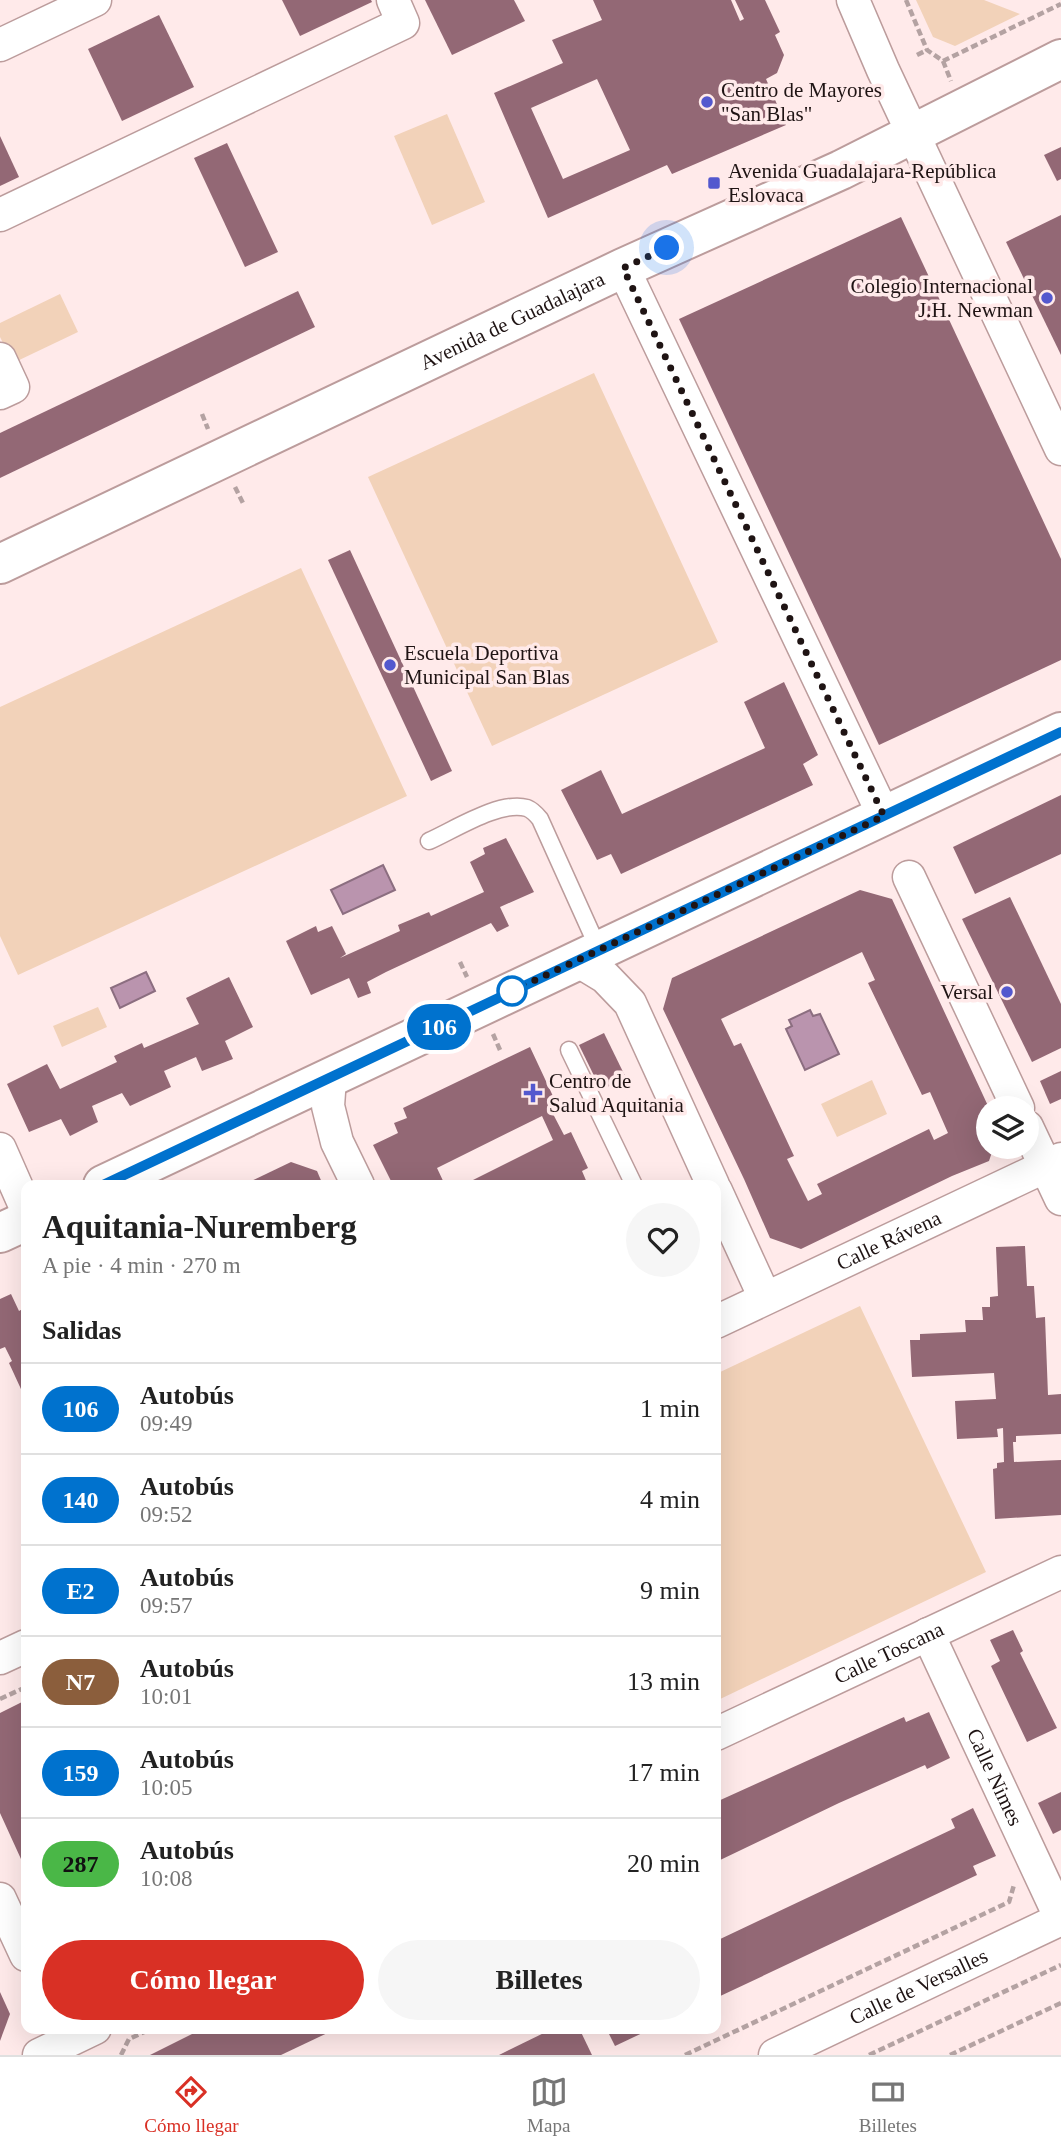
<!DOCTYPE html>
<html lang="es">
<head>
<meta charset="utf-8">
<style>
	body { margin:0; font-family:"Times New Roman",serif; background:#f6f6f6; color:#222; height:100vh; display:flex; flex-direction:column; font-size:26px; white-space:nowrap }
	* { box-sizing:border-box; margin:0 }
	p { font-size:23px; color:#767676 }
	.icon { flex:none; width:38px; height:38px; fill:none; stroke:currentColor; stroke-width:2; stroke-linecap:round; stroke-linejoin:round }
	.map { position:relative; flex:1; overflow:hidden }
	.drawer { position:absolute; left:21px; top:1180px; width:700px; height:854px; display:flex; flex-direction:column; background:#fff; border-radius:14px; box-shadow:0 7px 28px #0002 }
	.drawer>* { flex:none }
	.badge { padding:0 14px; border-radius:23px; font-size:24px; line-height:46px }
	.controls { position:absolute; left:976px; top:1096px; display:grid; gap:14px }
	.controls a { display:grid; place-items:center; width:63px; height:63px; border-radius:50%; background:#fff; box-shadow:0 7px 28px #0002; font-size:35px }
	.you { position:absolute; width:35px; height:35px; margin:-18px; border:5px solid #fff; border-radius:50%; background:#1a73e8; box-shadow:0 0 0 10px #1a73e833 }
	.map>.badge { position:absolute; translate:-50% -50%; box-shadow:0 0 0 4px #fff }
	h2 { padding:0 21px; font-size:26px; line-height:63px }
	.round { display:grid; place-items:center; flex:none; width:74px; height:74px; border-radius:37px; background:#f6f6f6 }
	.headline { display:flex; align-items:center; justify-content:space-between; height:119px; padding:0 21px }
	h1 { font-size:33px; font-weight:800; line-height:52px }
	.button { display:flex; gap:14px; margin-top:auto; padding:14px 21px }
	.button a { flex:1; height:80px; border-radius:42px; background:#d93025; color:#fff; font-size:28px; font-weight:800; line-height:80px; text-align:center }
	.button a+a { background:#f6f6f6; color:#222 }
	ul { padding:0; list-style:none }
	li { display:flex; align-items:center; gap:21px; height:91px; padding:0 21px; border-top:2px solid #e0e0e0 }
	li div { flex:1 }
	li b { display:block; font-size:26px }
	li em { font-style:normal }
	li .badge { min-width:77px; font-weight:700; text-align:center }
	.tab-bar { display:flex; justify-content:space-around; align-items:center; height:98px; border-top:2px solid #e0e0e0; background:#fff; font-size:19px; color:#767676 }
	.tab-bar a { display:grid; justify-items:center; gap:4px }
	.tab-bar .current { color:#d93025 }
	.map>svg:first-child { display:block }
	.green { fill:#f2d2b9 }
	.water { fill:#ba94ae; stroke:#8c6e80; stroke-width:2 }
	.building { fill:#936875; fill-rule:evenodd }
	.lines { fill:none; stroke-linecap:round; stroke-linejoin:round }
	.lane-casing { stroke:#bc9c9c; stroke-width:19 }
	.street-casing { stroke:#bc9c9c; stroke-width:35 }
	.secondary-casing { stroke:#bc9c9c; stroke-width:42 }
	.path { stroke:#b4a2a2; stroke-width:4.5; stroke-dasharray:7 3.5; stroke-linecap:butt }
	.lane { stroke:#fff; stroke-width:16 }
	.street { stroke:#fff; stroke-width:32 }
	.secondary { stroke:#fff; stroke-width:38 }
	.line-casing { stroke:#fff; stroke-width:16 }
	.line { stroke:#0072ce; stroke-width:10 }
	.walk { stroke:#1f1414; stroke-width:7; stroke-dasharray:0 12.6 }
	.poi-dot { fill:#5358ce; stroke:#ffeaea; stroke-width:2.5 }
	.stop-dot { fill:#fff; stroke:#0072ce; stroke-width:3.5 }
	.labels { text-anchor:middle; stroke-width:7; stroke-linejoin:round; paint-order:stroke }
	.poi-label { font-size:21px; fill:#1f1414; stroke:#ffeaea; text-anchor:start }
	.street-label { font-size:21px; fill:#1f1414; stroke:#ffeaea }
</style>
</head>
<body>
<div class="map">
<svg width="1061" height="2055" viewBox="0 0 1061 2055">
	<rect width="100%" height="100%" fill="#ffeaea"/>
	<!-- green -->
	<g class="green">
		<path d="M916,0H984L1020,14L955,46L933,37Z"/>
		<path d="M447,114L485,202L432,225L394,136Z"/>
		<path d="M60,294L78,332L13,363L0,337V323Z"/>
		<path d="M594,373L718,642L492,746L368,477Z"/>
		<path d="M301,568L407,796L18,975L0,936V707Z"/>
		<path d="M98,1007L107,1027L62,1047L53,1026Z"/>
		<path d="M872,1080L887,1114L837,1137L821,1104Z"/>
		<path d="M860,1306L986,1572L716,1701V1374Z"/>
	</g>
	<!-- water -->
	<g class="water">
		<path d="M383,865L395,890L343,914L331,890Z"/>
		<path d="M146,972L155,991L120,1008L111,988Z"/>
		<path d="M810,1010L813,1016L820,1014L839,1054L805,1070L786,1029L792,1026L789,1020Z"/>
	</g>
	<!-- building -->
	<g class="building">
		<path d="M282,0H371L372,2L300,36Z"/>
		<path d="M425,0H514L525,21L452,55Z"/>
		<path d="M593,0H731L740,21L744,19L735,0H765L780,32L775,35L784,55L777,73L766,79L786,125L672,174L667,165L548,218L494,93L563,63L552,40L602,20ZM597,79L630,150L563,179L531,108Z"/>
		<path d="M159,15L194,87L122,121L88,49Z"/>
		<path d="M0,136L19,177L0,186Z"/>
		<path d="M227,143L278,252L245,267L194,158Z"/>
		<path d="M1061,147V179L1057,181L1044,155Z"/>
		<path d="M1061,215V355L1006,242Z"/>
		<path d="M901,217L1061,559V660L879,745L679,319Z"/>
		<path d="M298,291L315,327L0,478V433Z"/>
		<path d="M350,550L452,771L431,781L328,560Z"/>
		<path d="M784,682L818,755L803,764L813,785L621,874L611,854L597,860L561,790L601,770L622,814L765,748L744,702Z"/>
		<path d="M1061,795V854L975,894L953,847Z"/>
		<path d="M506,838L534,892L500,907L509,926L497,932L491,923L386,972L367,982L371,993L358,998L349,978L311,995L286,941L316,926L318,932L332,926L346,954L340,958L400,931L398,925L429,912L431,916L484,892L470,862L485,854L483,848Z"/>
		<path d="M860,890L892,899L989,1108V1146H994L989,1161L952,1176L801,1249L770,1238L744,1179L663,1009L672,978ZM862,952L875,980L868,983L922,1095L930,1092L948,1133L934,1140L929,1129L817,1184L822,1194L808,1201L787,1159L794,1156L741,1043L734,1046L721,1019Z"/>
		<path d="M1010,897L1061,1004V1048L1032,1062L962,919Z"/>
		<path d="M229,977L253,1027L225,1041L233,1059L202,1071L196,1057L164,1071L171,1087L130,1106L122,1093L92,1106L98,1122L70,1136L61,1119L29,1132L7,1084L47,1064L60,1089L117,1062L114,1056L127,1050L142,1043L144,1048L199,1024L186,998Z"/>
		<path d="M604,1033L626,1078L601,1090L579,1045Z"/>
		<path d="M530,1047L559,1109L552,1112L564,1135L571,1132L588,1168L582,1171L588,1185H463L553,1140L542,1116L437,1168L445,1185H393L373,1145L398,1133L394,1123L407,1118L403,1108Z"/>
		<path d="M1061,1071V1099L1050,1104L1040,1081Z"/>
		<path d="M291,1162L317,1171L323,1185H243Z"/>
		<path d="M1025,1246L1027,1286H1034L1036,1318L1045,1317L1048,1395L1061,1394V1434L1016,1436V1442H1013L1014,1462L1061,1460V1515L995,1519L993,1469L997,1468V1463L1004,1462L1003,1428L997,1429L998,1437L957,1439L955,1401L996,1399L994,1373L912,1377L910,1340H920V1334L966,1332L965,1320H983L982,1307H990V1297L998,1296L996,1247Z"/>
		<path d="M11,1294L19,1311L26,1307V1400L9,1363L12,1361L5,1347L0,1349V1299Z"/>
		<path d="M1013,1630L1023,1651L1020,1653L1057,1728L1027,1742L991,1666L1000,1661L990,1640Z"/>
		<path d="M26,1700V1753L24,1754L26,1870L0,1813V1713Z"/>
		<path d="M929,1712L950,1758L927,1769L925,1765L839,1803L716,1862V1802L904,1717L906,1722Z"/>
		<path d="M1061,1792V1830L1053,1834L1038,1803Z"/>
		<path d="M973,1808L996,1856L973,1866L977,1875L716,1998V1941L955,1828L951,1819Z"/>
		<path d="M0,1992L10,2014L0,2041Z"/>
		<path d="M204,2028H338L281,2055H150Z"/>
		<path d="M554,2028H579L592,2055H499Z"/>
		<path d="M606,2028H653L615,2046Z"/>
	</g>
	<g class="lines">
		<defs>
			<g id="lane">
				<path d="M429,841C454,830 500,800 527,808C532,810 536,814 540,819L599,950"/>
				<path d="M569,1050L634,1185"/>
			</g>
			<g id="street">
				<path d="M853,0L883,70L1061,449"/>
				<path d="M0,45L95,0"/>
				<path d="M0,215L403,23L393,0"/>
				<path d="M623,268L884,816"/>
				<path d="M0,359L13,387L0,393"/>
				<path d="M909,877L1018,1108"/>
				<path d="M577,960L605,977L630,1003L713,1185"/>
				<path d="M330,1078L328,1106L337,1142L358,1185"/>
				<path d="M1027,1127L1061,1199"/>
				<path d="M0,1149L26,1208"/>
				<path d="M716,1191L765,1298"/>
				<path id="s1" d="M716,1322L1061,1159"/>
				<path id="s2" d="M928,1634L1061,1919"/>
				<path d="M0,1658L26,1646"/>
				<path id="s3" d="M716,1734L1061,1572"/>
				<path d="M0,1899L26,1955"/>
				<path d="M39,2055L95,2028"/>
				<path id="s4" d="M775,2055L1061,1919"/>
			</g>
			<g id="secondary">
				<path id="s5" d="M0,564L623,268L841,170L1061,59"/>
				<path d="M103,1185L1061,732"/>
				<path d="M0,1233L26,1221"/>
			</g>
		</defs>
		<!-- lane casing -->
		<use href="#lane" class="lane-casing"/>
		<!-- street casing -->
		<use href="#street" class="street-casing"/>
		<!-- secondary casing -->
		<use href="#secondary" class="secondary-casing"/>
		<!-- path -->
		<g class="path">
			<path d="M906,0L927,50L943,61L1061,4"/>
			<path d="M917,55L927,50"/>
			<path d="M943,61L951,81"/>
			<path d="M202,414L208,429"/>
			<path d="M235,487L244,505"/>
			<path d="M460,962L467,977"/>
			<path d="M493,1034L500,1050"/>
			<path d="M0,1699L26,1687"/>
			<path d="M121,2055L129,2039L153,2028"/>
			<path d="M685,2055L1009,1902L1014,1885"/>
			<path d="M869,2055L1061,1965"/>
			<path d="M950,2055L1061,2003"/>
		</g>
		<!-- lane -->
		<use href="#lane" class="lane"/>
		<!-- street -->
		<use href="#street" class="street"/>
		<!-- secondary -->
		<use href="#secondary" class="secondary"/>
	</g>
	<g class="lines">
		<defs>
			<path id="line" d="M103,1185L1061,732"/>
		</defs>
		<!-- line casing -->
		<use href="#line" class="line-casing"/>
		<!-- line -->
		<use href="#line" class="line"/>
		<!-- walk -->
		<path class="walk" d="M512,991L884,816L623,268L667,248"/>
	</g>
	<!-- markers -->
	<g class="poi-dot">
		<circle cx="707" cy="102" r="7"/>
		<rect x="707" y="176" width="14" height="14" rx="3.5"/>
		<circle cx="1047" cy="298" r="7"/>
		<circle cx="390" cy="665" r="7"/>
		<circle cx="1007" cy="992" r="7"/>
		<path d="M529.5 1082.5h7v7h7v7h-7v7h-7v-7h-7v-7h7z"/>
	</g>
	<circle class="stop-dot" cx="512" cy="991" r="14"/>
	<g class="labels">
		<!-- poi labels -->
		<g class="poi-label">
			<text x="721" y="97">Centro de Mayores<tspan x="721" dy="24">"San Blas"</tspan></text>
			<text x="728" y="178">Avenida Guadalajara-República<tspan x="728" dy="24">Eslovaca</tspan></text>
			<text x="1033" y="293" text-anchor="end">Colegio Internacional<tspan x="1033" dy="24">J.H. Newman</tspan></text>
			<text x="404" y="660">Escuela Deportiva<tspan x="404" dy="24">Municipal San Blas</tspan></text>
			<text x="993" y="999" text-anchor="end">Versal</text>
			<text x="549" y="1088">Centro de<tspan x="549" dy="24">Salud Aquitania</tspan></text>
		</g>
		<!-- street labels -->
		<g class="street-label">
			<text dy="7" stroke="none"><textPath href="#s5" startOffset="567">Avenida de Guadalajara</textPath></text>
			<text dy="7" stroke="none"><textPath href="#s1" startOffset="191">Calle Rávena</textPath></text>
			<text dy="7" stroke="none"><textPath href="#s3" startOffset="191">Calle Toscana</textPath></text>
			<text dy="7" stroke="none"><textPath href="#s2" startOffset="158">Calle Nimes</textPath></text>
			<text dy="7" stroke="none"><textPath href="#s4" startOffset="159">Calle de Versalles</textPath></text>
		</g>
	</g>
</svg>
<div class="controls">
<a><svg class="icon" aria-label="layers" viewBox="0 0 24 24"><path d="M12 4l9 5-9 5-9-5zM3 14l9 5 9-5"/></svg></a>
</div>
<div class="you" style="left:667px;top:248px"></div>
<b class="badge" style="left:439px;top:1027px;background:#0072ce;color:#fff">106</b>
<section class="drawer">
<div class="headline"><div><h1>Aquitania-Nuremberg</h1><p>A pie · 4 min · 270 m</p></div><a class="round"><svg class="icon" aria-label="heart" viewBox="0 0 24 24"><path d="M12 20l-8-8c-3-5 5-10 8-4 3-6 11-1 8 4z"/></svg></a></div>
<h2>Salidas</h2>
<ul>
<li><span class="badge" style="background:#0072ce;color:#fff">106</span><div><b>Autobús</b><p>09:49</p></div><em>1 min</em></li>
<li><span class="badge" style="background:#0072ce;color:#fff">140</span><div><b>Autobús</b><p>09:52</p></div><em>4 min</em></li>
<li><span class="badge" style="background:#0072ce;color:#fff">E2</span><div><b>Autobús</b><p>09:57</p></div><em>9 min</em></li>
<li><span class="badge" style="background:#8b5e3c;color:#fff">N7</span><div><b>Autobús</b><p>10:01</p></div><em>13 min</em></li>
<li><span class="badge" style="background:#0072ce;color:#fff">159</span><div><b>Autobús</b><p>10:05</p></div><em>17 min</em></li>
<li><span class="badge" style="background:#4ab747;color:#111">287</span><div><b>Autobús</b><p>10:08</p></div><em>20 min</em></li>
</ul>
<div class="button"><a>Cómo llegar</a><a>Billetes</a></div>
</section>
</div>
<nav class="tab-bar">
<a class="current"><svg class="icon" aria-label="directions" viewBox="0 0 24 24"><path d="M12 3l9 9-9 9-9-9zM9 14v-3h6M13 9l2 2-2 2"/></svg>Cómo llegar</a>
<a><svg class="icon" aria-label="map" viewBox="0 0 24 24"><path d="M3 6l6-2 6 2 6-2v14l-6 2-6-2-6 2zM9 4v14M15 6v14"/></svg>Mapa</a>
<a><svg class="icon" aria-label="tickets" viewBox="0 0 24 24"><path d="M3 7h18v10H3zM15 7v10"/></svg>Billetes</a>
</nav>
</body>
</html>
